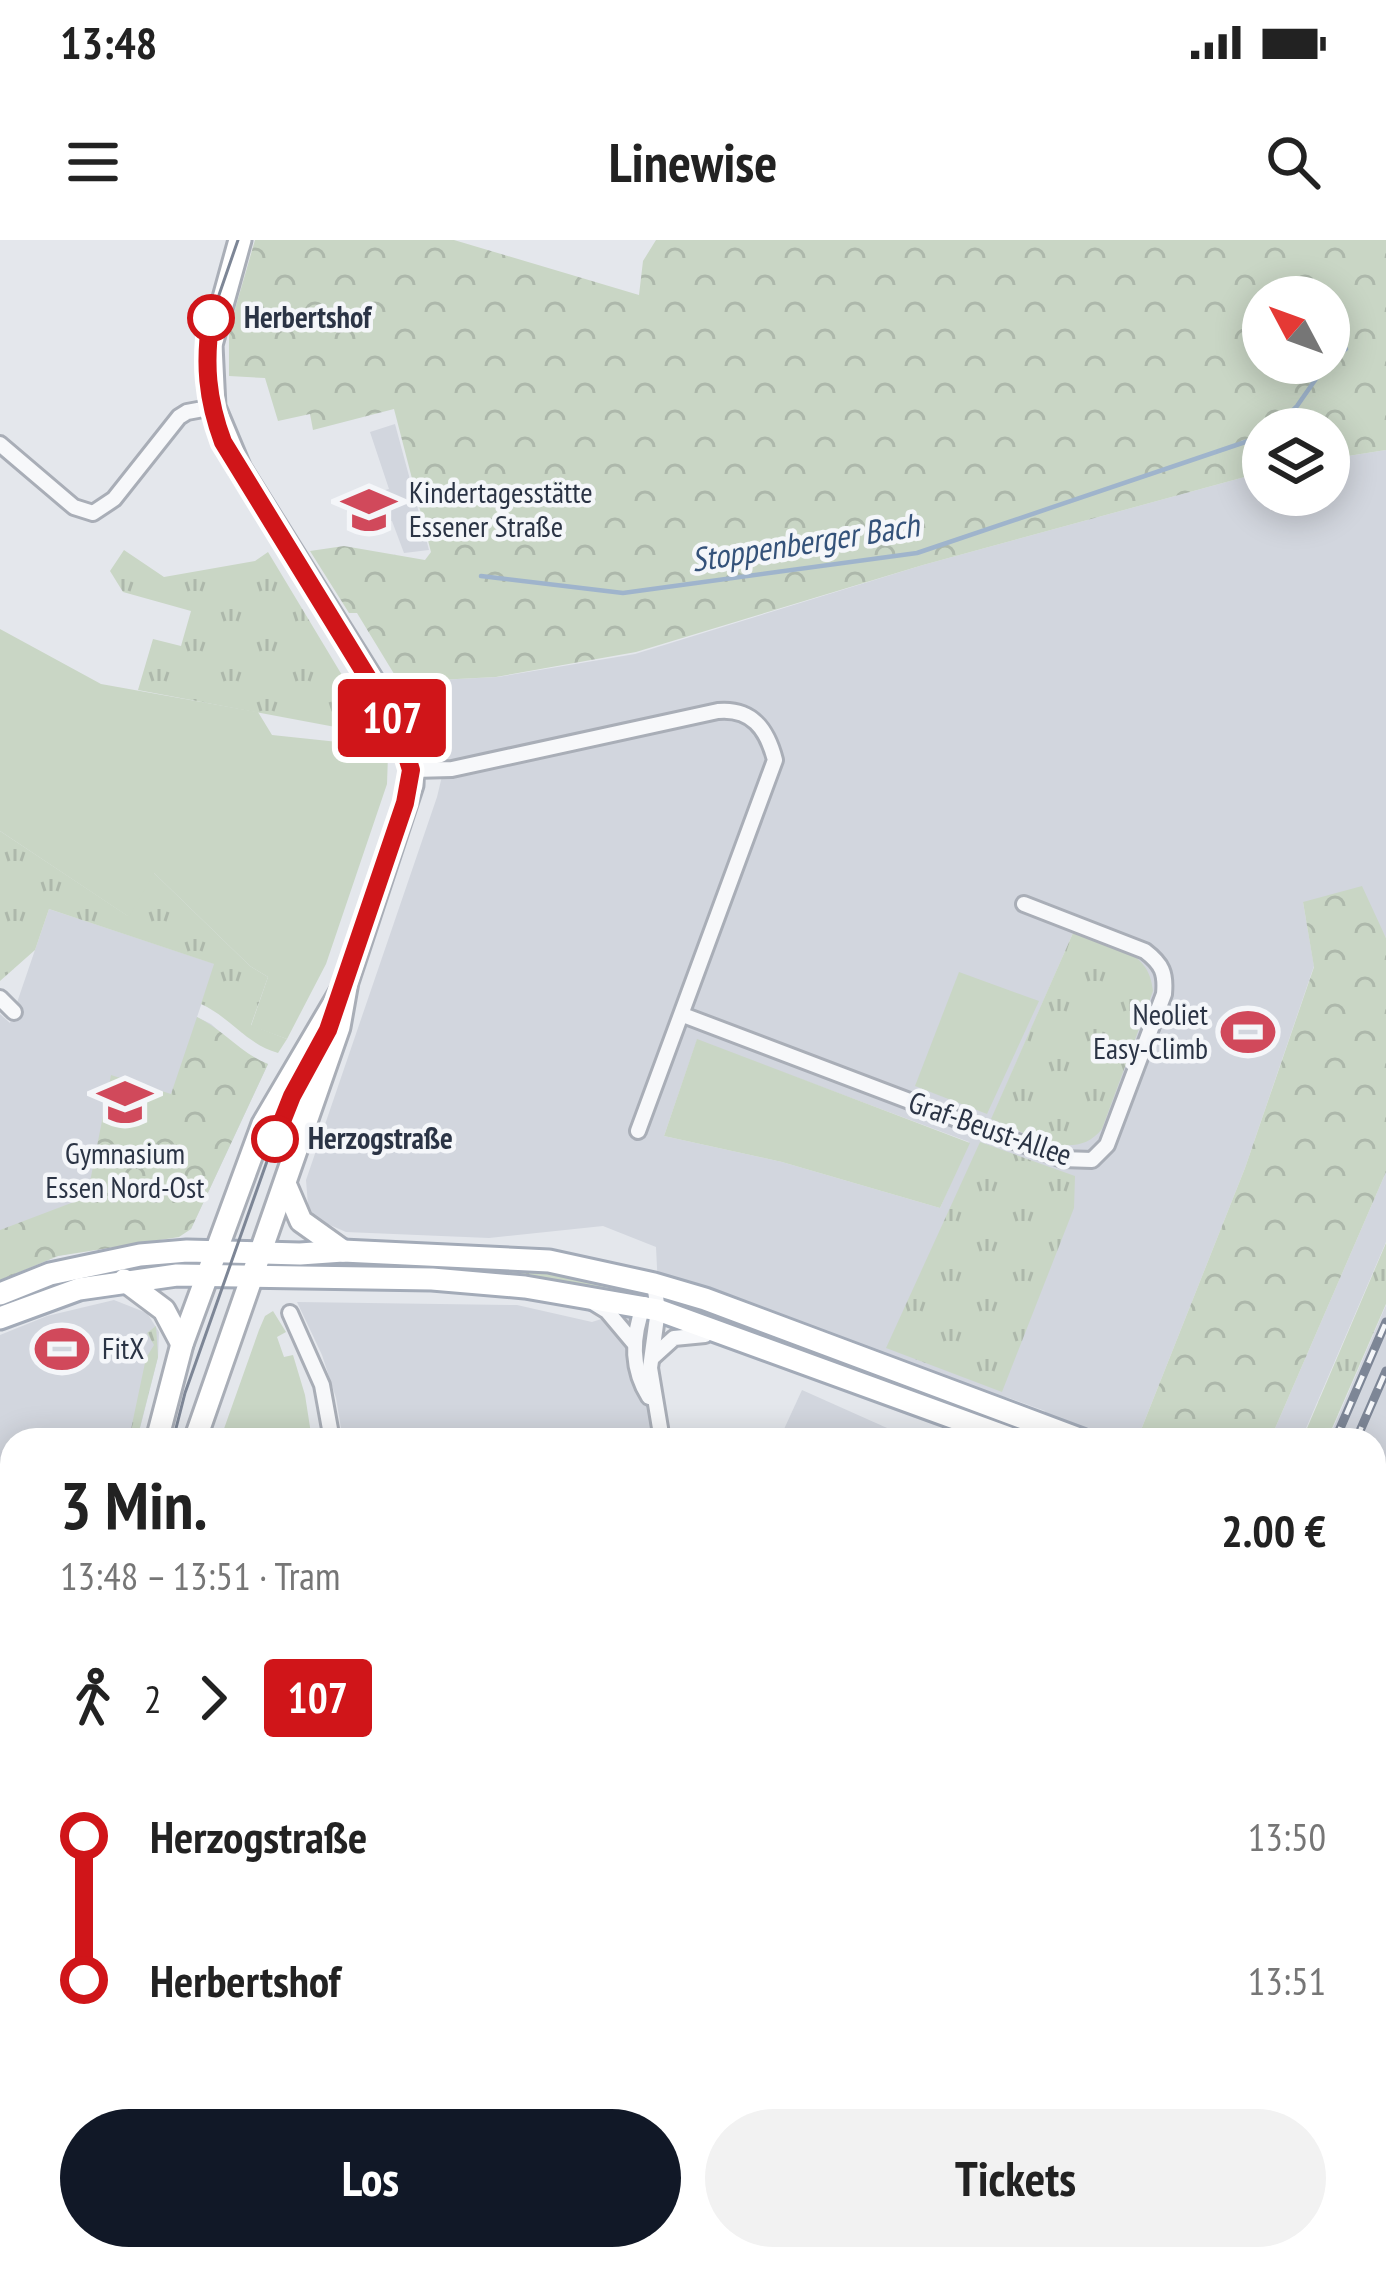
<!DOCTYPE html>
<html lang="de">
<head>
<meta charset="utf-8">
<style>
	body { margin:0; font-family:"PT Sans Narrow",sans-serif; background:#f2f2f2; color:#222; height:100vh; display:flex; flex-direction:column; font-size:45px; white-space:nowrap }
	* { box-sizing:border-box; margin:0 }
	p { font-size:39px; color:#767676 }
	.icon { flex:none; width:66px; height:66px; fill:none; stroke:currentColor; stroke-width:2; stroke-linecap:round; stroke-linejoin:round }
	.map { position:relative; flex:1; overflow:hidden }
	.drawer { position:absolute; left:0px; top:1188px; width:1386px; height:843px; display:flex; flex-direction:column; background:#fff; border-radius:36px 36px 0 0; box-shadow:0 6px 30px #0003 }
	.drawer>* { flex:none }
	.badge { padding:0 24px; border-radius:9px; font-size:42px; line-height:78px }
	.needle { width:78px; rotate:311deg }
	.tools { position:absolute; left:1242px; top:36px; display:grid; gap:24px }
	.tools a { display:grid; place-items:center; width:108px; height:108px; border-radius:50%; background:#fff; box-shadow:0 6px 30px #0003; font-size:60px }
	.map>.badge { position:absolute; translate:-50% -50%; box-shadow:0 0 0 6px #fff }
	.legs { display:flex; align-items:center; gap:18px; height:132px; padding:0 60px; font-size:39px }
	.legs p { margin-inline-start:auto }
	.head { display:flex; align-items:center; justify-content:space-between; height:204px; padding:0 60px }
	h1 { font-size:66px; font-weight:700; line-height:90px }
	.primary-button { display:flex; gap:24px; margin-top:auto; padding:24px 60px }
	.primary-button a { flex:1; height:138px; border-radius:72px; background:#111827; color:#fff; font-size:48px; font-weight:700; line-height:138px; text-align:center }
	.primary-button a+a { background:#f2f2f2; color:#222 }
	ul { padding:0 60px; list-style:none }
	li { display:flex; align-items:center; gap:42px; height:144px; font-size:45px }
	li i { display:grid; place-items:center; width:18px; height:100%; margin:0 15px; background:currentColor }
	li i::after { content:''; width:30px; height:30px; margin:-15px; border:9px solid; border-radius:50%; background:#fff }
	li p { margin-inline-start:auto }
	li:first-child i { background:linear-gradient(#0000 50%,currentColor 0) }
	li:last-child i { background:linear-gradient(currentColor 50%,#0000 0) }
	.status { display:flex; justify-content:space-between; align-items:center; height:84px; padding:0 60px; background:#fff; direction:ltr }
	.status svg { height:33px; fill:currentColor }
	header { display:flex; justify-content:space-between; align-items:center; height:156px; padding:0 60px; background:#fff; font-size:54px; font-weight:700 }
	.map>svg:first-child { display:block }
	.built { fill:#d2d6de; fill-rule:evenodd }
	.grass { fill:url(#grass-tufts) }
	.forest { fill:url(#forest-crowns); fill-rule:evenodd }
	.garden { fill:#c9d6c5 }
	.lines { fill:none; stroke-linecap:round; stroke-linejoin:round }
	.stream { stroke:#9fb4cc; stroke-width:4.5 }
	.street-casing { stroke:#a9aeb7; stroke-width:20 }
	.secondary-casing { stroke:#a9aeb7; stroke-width:27 }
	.primary-casing { stroke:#a3abb8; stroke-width:27 }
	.street { stroke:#f7f8fa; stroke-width:14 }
	.secondary { stroke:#fff; stroke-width:21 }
	.primary { stroke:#fff; stroke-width:21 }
	.tram { stroke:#7d8696; stroke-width:3 }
	.rail-casing { stroke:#7d8696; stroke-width:9 }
	.rail { stroke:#f4f6f9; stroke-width:4.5; stroke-dasharray:14; stroke-linecap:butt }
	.line-1-casing { stroke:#fff; stroke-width:27 }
	.line-1 { stroke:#d01519; stroke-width:18 }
	.stop-1-dot { fill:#fff; stroke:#d01519; stroke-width:6 }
	.labels { text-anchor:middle; stroke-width:9; stroke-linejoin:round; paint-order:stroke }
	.stop-label { font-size:30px; font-weight:bold; fill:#2b3445; stroke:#f4f6f9; text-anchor:start }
	.poi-label { font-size:30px; fill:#2b3445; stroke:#f4f6f9; text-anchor:start }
	.street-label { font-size:30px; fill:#2b3445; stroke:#f4f6f9 }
	.water-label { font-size:33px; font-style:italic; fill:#34527a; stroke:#f4f6f9 }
</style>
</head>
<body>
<div class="status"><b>13:48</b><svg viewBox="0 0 49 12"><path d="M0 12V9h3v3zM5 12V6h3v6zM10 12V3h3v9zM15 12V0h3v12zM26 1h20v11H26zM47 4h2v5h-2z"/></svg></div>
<header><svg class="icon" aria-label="menu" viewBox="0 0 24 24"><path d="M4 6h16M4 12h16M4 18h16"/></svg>Linewise<svg class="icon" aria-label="search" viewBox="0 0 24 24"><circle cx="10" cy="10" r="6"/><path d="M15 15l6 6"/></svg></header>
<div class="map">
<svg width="1386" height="2029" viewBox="0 0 1386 2029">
	<defs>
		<pattern id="grass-tufts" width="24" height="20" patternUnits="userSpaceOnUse" patternTransform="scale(3)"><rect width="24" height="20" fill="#c9d6c5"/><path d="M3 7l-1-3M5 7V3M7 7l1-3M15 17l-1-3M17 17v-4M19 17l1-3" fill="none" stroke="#adb8ab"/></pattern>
		<pattern id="forest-crowns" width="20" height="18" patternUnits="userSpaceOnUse" patternTransform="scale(3)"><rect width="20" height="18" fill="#c9d6c5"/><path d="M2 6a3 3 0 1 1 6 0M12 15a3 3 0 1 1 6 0" fill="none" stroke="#adb8ab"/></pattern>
	</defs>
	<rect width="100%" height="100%" fill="#e4e7ec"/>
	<!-- built -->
	<g class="built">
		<path d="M395,184L429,310L404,313L392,281L352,291L344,261L389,249L370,192Z"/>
		<path d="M1386,210V698L1367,662H1303L1314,726L1245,928L1137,1200H1033L1045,1171L1009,1158L762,1104L659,1069L656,1007L603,986L489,998L346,992L316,979L308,965L306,940L437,557L449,507L430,491L399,442L498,437L635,414L923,325L1263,232V255H1329V219ZM1073,693L1062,906L992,878ZM697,800L969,902L940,968L782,922L664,896Z"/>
		<path d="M49,669L215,724L197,777L211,784L245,815L268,824L191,989L58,1016L0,1040V774L10,783Z"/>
		<path d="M1386,932V1002L1301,1200H1270Z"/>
		<path d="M114,1060L147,1073L159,1092L158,1117L137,1200H12V1316L0,1302V1095L47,1076Z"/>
		<path d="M297,1062L517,1065L592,1082L642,1066L657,1070L650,1107L660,1200H343L336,1158L322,1115Z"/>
		<path d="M1386,1065V2029H522L524,2019H1374V1200H1328Z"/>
		<path d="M802,1150L914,1200H779Z"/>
		<path d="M0,1439L12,1450V1645L0,1634Z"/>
	</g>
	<!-- grass -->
	<g class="grass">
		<path d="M124,310L164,337L255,321L268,312L378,495L138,450L153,399L181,406L191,371L123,352L110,331Z"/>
		<path d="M0,591L128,676L153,632L250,726L268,737L251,785L287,799L278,813C246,804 230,777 201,764L214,724L49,669L35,710L0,741Z"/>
		<path d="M1073,693C1108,706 1150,708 1153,751L1102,889C1073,925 1026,892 991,879Z"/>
		<path d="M980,902L1075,936L1074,968L1002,1152L886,1108Z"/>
		<path d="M1386,1003V1064L1327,1200H1302Z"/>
		<path d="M291,1025C362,1025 582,1013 632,1055L537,1039L291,1031Z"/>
		<path d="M156,1086L158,1117L138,1195L130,1194L146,1118L154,1105L147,1093Z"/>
	</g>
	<!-- forest -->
	<g class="forest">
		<path d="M255,0H454L639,55L643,21L656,0H1386V210L1329,219V189H1263V232L923,325L636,412L496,437L399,442L357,373H349L310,311L344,306L425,320L431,312L394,169L313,190L310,174L278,181L265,138L229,136V90ZM1263,57H1329V123H1263Z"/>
		<path d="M1362,646L1386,698V932L1270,1200H1137L1245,928L1314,727L1303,662Z"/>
		<path d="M197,777C224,790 240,813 268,824L191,989L179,997L58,1016L0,1040V990L87,957L111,835L171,854Z"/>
	</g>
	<!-- garden -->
	<g class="garden">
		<path d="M0,389L101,444L258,472L272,495L357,504L388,515L387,544L326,724L287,799L251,786L268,737L250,726L154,633L129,677L0,591Z"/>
		<path d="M959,732L1039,761L987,874L915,846Z"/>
		<path d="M697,799L970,903L940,968L782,922L664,896Z"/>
		<path d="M273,1071L286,1092L277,1097L284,1117L293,1115L305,1155L312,1200H220L259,1090L265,1076Z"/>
	</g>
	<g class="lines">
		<!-- stream -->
		<g class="stream">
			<path d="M1329,121L1346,109"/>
			<path d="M1273,189L1297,166L1327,123"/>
			<path d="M481,336L623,353L917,313L1263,196"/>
		</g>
		<defs>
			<g id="street">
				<path d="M0,204L74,267L93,273L114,259L179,177L187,172L214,167"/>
				<path d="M413,530L452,529L718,471C752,468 767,489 775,520L638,891"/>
				<path d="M0,758L14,772"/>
				<path d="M683,775L1062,919L1092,920L1107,905L1164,754C1166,733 1162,724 1145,711L1024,664"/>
				<path d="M654,1044L658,1070L650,1128L662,1200"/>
				<path d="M594,1063L607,1071L633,1102"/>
				<path d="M644,1064C632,1096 630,1127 649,1157"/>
				<path d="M290,1073L322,1145L332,1200"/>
				<path d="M653,1117L674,1098L705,1095"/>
				<path d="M0,1339L12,1352"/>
				<path d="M0,1430L12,1442"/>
				<path d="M0,1957L12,1959"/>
				<path d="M397,2029L398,2019"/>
				<path d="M509,2029L511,2019"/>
			</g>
			<g id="secondary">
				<path d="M286,946L301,981L343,1011"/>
				<path d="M124,1040L164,1070L182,1104"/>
				<path d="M157,1200L182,1104L263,884L340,753"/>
				<path d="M195,1200L339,787L347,742L412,545L413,515L404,491L240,229L214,167L211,105L240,0"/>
				<path d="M0,1656L12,1667"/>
				<path d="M0,1714L12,1725"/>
				<path d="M308,2019L317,2029"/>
				<path d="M377,2019L386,2029"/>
			</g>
			<g id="primary">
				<path d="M0,1054L50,1034L140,1015L187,1011L300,1014L343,1011L549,1021L654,1044L705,1059L1082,1200"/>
				<path d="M0,1078L79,1049L177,1035L432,1039L525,1047L658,1070L1015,1200"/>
				<path d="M1374,1278L1386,1280"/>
				<path d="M1374,1306L1386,1308"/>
			</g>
		</defs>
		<!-- street casing -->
		<use href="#street" class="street-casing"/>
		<!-- secondary casing -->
		<use href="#secondary" class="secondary-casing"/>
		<!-- primary casing -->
		<use href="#primary" class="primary-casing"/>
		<!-- street -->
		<use href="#street" class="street"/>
		<!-- secondary -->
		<use href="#secondary" class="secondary"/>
		<!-- primary -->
		<use href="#primary" class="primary"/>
		<!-- tram -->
		<g class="tram">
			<path d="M173,1200L185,1153L283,876L327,791L405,563L411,531L398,487L237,230L209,164L206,108L211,78L238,0"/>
			<path d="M0,1691L12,1702"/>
			<path d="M344,2019L353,2029"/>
		</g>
		<defs>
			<g id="rail">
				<path d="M1335,1200L1386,1082"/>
				<path d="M1356,1200L1386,1131"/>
				<path d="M985,2027L988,2019"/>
			</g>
		</defs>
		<!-- rail casing -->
		<use href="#rail" class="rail-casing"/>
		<!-- rail -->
		<use href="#rail" class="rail"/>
	</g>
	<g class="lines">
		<defs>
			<path id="line-1" d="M211,78C204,123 207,159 223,202L398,487L411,530L405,563L328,790L292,856L275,899"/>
		</defs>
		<!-- line-1 casing -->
		<use href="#line-1" class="line-1-casing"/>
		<!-- line-1 -->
		<use href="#line-1" class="line-1"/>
	</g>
	<!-- icons -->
	<defs>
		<symbol id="school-bare" viewBox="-9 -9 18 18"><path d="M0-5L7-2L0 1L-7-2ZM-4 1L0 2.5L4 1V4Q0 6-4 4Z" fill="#d1495b" stroke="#f4f6f9" stroke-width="2.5" paint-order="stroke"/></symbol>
		<symbol id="stadium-bare" viewBox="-9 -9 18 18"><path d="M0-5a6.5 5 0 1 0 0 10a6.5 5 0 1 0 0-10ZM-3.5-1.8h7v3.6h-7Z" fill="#d1495b" stroke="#f4f6f9" stroke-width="2.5" paint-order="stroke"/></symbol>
	</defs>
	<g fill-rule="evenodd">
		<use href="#school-bare" x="331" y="232" width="76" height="76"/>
		<use href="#stadium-bare" x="1210" y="754" width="76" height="76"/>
		<use href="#school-bare" x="87" y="824" width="76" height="76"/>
		<use href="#stadium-bare" x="24" y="1071" width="76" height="76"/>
	</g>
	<!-- markers -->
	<g class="stop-1-dot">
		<circle cx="211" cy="78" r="21"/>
		<circle cx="275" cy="899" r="21"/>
	</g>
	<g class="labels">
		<!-- stop labels -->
		<g class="stop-label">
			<text x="244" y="88">Herbertshof</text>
			<text x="308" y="909">Herzogstraße</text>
		</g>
		<!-- poi labels -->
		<g class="poi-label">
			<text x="409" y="263">Kindertagesstätte<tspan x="409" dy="34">Essener Straße</tspan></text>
			<text x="1208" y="785" text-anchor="end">Neoliet<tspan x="1208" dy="34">Easy-Climb</tspan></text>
			<text x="125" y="924" text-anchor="middle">Gymnasium<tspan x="125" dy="34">Essen Nord-Ost</tspan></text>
			<text x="102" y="1119">FitX</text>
		</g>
		<!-- street labels -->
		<g class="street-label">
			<text transform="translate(990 889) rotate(19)" y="10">Graf-Beust-Allee</text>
		</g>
		<!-- water labels -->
		<g class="water-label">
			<text transform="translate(805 302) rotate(-9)" y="12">Stoppenberger Bach</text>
		</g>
	</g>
</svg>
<div class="tools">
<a><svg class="needle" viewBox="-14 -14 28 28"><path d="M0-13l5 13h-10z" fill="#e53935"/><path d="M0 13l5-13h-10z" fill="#767676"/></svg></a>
<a><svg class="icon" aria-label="layers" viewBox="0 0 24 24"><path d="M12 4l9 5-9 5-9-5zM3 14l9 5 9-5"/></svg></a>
</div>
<b class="badge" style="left:392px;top:478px;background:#d01519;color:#fff">107</b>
<section class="drawer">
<div class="head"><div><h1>3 Min.</h1><p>13:48 – 13:51 · Tram</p></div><b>2.00 €</b></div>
<div class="legs"><svg class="icon" aria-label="walk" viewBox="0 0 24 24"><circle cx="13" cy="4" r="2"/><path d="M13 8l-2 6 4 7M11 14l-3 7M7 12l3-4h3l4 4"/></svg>2<svg class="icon" aria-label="forward" viewBox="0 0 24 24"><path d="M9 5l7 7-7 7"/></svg><b class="badge" style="background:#d01519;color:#fff">107</b></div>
<ul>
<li><i style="color:#d01519"></i><b>Herzogstraße</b><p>13:50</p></li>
<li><i style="color:#d01519"></i><b>Herbertshof</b><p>13:51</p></li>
</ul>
<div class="primary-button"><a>Los</a><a>Tickets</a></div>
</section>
</div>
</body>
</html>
